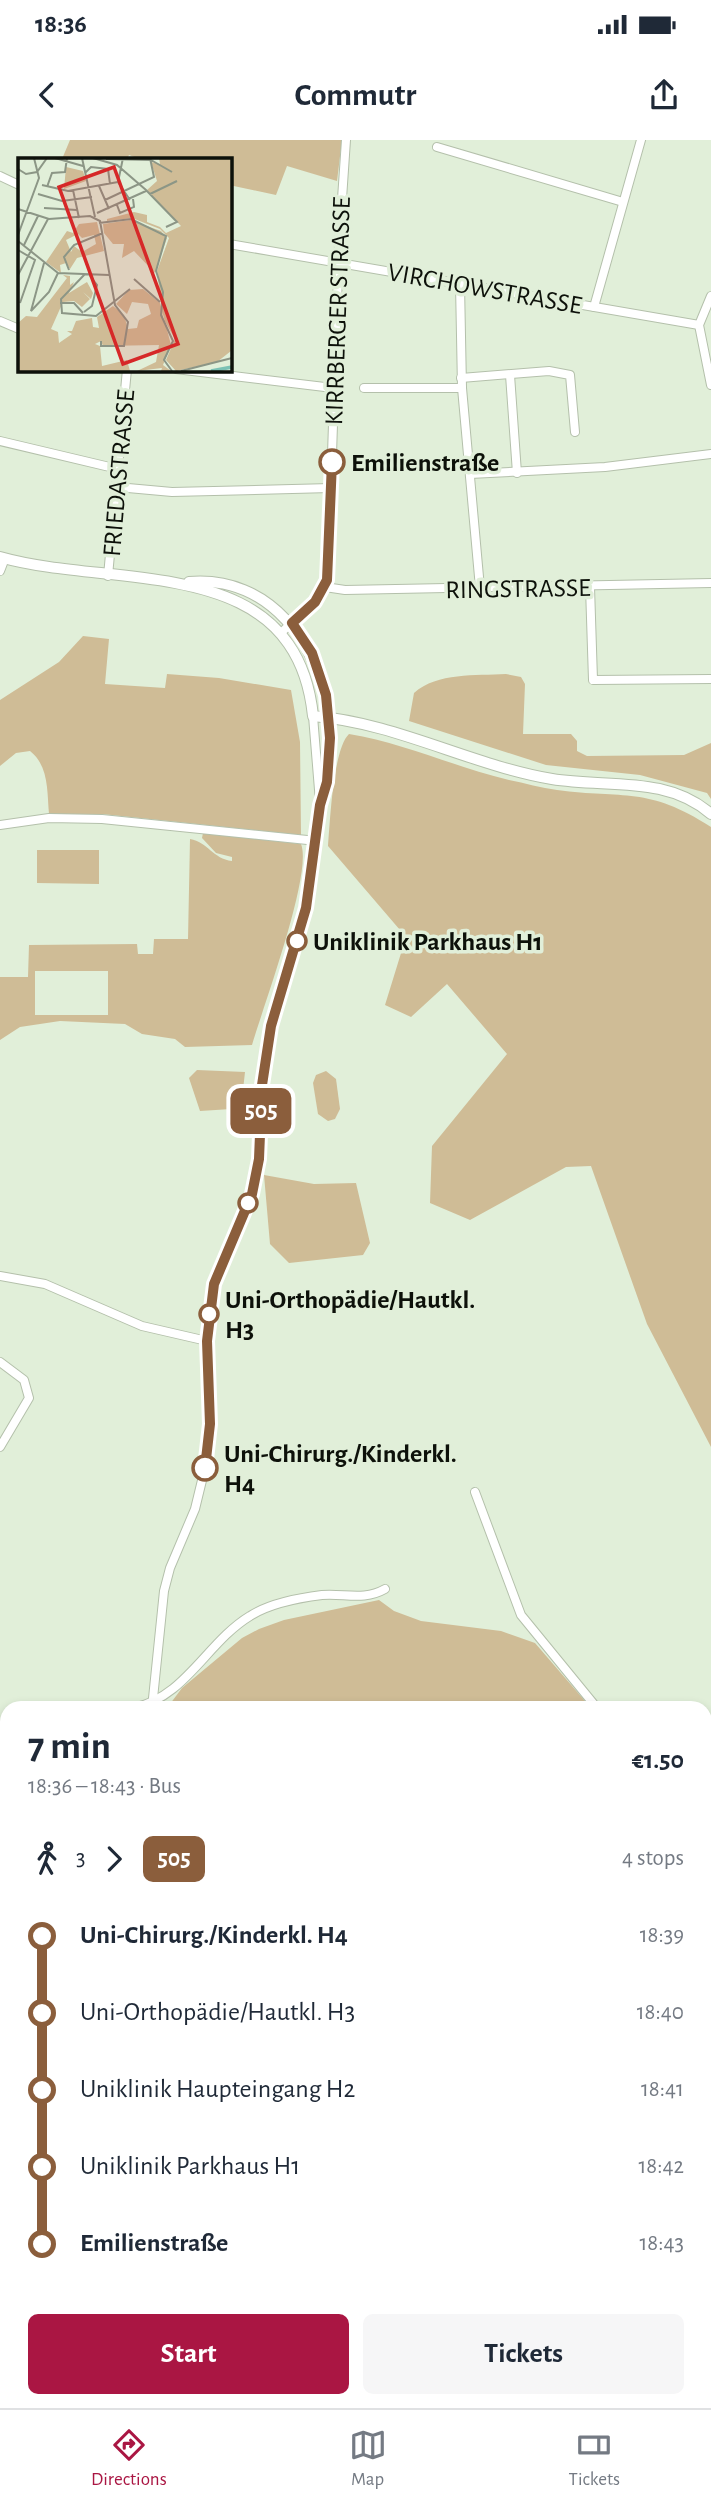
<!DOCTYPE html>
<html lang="en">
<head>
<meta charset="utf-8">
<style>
	body { margin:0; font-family:"Alegreya Sans",sans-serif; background:#f6f6f7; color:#1f2937; height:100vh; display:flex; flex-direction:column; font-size:26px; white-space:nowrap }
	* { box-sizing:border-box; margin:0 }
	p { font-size:23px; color:#747a83 }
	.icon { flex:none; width:38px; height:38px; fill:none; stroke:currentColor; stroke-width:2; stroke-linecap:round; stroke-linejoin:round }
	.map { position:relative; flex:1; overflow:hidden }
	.drawer { position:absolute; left:0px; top:1561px; width:712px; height:707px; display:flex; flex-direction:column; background:#fff; border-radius:21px 21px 0 0; box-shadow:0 4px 10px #0003 }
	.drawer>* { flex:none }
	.badge { padding:0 14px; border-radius:10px; font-size:24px; line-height:46px }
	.map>.badge { position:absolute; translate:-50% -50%; box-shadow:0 0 0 4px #fff }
	.legs { display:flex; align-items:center; gap:10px; height:77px; padding:0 28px; font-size:23px }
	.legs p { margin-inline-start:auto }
	.head { display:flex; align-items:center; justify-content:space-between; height:119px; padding:0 28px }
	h1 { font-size:38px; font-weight:700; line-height:52px }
	.button { display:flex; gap:14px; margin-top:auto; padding:14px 28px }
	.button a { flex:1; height:80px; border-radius:10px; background:#aa1643; color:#fff; font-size:28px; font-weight:700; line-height:80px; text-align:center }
	.button a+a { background:#f6f6f7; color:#1f2937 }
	ul { padding:0 28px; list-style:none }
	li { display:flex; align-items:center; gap:24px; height:77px; font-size:26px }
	li i { display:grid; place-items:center; width:10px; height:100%; margin:0 9px; background:currentColor }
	li i::after { content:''; width:18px; height:18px; margin:-9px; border:5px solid; border-radius:50%; background:#fff }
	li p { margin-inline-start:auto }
	li:first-child i { background:linear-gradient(#0000 50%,currentColor 0) }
	li:last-child i { background:linear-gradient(currentColor 50%,#0000 0) }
	.status { display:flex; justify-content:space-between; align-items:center; height:49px; padding:0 35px; background:#fff; direction:ltr }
	.status svg { height:19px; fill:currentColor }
	header { display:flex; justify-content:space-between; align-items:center; height:91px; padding:0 28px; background:#fff; font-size:32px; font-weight:700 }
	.dock { display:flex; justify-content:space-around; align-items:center; height:98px; border-top:2px solid #e0e1e3; background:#fff; font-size:19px; color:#747a83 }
	.dock a { display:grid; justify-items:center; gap:4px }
	.dock .selected { color:#aa1643 }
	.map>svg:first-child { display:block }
	.green { fill:#cfbc96; fill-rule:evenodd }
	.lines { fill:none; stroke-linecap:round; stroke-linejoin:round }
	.minor-casing { stroke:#b4c0ab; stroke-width:10 }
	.tertiary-casing { stroke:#b4c0ab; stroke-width:12 }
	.minor { stroke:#fff; stroke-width:8 }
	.tertiary { stroke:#fff; stroke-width:10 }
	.line-1-casing { stroke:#fff; stroke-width:16 }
	.line-1 { stroke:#8b5e3c; stroke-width:10 }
	.stop-1-dot { fill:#fff; stroke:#8b5e3c; stroke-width:3.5 }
	.labels { text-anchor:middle; stroke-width:7; stroke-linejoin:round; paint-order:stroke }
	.street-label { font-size:26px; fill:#0d110a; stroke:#e1efd9 }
	.stop-label { font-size:26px; font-weight:bold; fill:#0d110a; stroke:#e1efd9; text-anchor:start }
	.inset-river { fill:none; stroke:#7bc1b4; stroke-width:3.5 }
	.inset-road { fill:none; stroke:#8c9686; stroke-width:2 }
	.view { fill:#d62828; fill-opacity:0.15; stroke:#d62828; stroke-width:3.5 }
	.inset-edge { fill:none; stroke:#0d110a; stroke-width:3.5 }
</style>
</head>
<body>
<div class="status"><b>18:36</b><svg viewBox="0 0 49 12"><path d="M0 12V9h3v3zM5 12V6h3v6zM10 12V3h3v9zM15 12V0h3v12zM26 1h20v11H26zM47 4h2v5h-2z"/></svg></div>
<header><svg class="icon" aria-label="back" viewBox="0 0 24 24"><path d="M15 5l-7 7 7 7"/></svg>Commutr<svg class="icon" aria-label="share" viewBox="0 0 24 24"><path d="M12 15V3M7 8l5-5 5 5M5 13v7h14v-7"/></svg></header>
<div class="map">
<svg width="711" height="2268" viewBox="0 0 711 2268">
	<rect width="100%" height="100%" fill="#e1efd9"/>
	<!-- green -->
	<g class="green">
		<path d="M70,0H342L337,41L287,26L276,55L229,45V19H140L129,15L127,19H62Z"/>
		<path d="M83,496L109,499L105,544L165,548L167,534L219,538L291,550L300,602L301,695L102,674H49C47,651 49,626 30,611L16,613L0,626V560L59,522Z"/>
		<path d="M506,534L521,537L525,544L523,594H571L577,601V611L587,616L684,615L711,603V659L707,653L640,635L546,625L409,581L414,553C438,532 475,536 506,534Z"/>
		<path d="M349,594C404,603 455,627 509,640C525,643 541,648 557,650C624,659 648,646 711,687V1307L647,1184L591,1026L566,1027L470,1080L430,1063L432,1006L507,914L447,844L411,877L385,865L406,797L328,706C330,683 333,609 349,594Z"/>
		<path d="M203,693L301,704C313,733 263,867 252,905L185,907L175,899L142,894L125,884L60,881L20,887L0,900V837H28L29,805L137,804L138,814H153L154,799H188L190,699C208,702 213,719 232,721V717L216,713L202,698ZM35,831H108V875H35Z"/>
		<path d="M37,710H99V744L37,743Z"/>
		<path d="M197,930L245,932L243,950L247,968L200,971L189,938Z"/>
		<path d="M326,931L336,939L340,969L335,979L328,981L318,974L313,943L316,935Z"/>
		<path d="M264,1035L314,1044L356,1043L370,1103L363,1115L289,1123L270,1104Z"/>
		<path d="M379,1460L394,1471L421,1481L501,1491L535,1503L591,1568H167L182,1548L242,1498L259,1489L284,1480Z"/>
		<path d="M7,1602V1786L0,1789V1604Z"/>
		<path d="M711,1720V2268H652L658,2261H705V1729Z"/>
		<path d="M0,1833L7,1835V2038L0,2036Z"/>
		<path d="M0,2221L7,2224V2261H51L48,2268H0Z"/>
		<path d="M463,2261H619L610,2268H459Z"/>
	</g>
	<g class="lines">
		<defs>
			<g id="minor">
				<path d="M437,7L623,62"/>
				<path d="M0,36L19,45"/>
				<path d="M229,104L699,185"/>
				<path d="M460,144L462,248L480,448"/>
				<path d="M711,156L699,185L711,245"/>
				<path d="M594,167L641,0"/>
				<path d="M0,181L19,189"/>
				<path d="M176,229L333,248"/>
				<path d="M510,235L517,333"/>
				<path d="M461,238L549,231L570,235L575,292"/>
				<path d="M364,248H462"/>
				<path d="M0,301L118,329"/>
				<path d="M470,334L605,327L711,314"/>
				<path d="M117,347L172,352L331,348"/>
				<path d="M0,431L5,418"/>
				<path d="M108,436L127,229"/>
				<path d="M325,447L345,450L711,443"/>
				<path d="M590,447L593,540L711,539"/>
				<path d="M281,493L321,454L328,435L339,103L346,0"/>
				<path d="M313,576L320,662"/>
				<path d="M0,685L49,678L102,679L317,701"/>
				<path d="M0,1136L45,1144L142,1186L207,1201"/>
				<path d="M0,1222L24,1240L29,1258L0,1307"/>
				<path d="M475,1352L521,1475L597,1568"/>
				<path d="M133,1568C185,1558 207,1502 250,1476C270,1463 298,1458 322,1455C344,1453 364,1461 385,1449"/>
				<path d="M152,1568L164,1451L170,1428L195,1369L205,1328L210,1284L207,1206L213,1144L252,1054L256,1037L264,932L271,886L312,737L320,665L327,642L329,577"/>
				<path d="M0,1595L7,1593"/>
			</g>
			<g id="tertiary">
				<path d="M0,417C117,450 296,411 313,576C397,583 470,625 552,639C607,648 666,635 711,674"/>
				<path d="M189,442C270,435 320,505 329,577"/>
				<path d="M705,1704L711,1697"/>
				<path d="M626,2268L634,2261"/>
			</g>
		</defs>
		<!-- minor casing -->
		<use href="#minor" class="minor-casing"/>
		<!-- tertiary casing -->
		<use href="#tertiary" class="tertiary-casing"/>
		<!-- minor -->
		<use href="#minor" class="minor"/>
		<!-- tertiary -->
		<use href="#tertiary" class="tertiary"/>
	</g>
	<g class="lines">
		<defs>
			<path id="line-1" d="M205,1328L210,1284L207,1201L214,1144L252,1054L259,1019L262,945L271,886L306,768L320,665L327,642L330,598L326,555L312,513L292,483L315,462L327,440L332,322"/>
		</defs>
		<!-- line-1 casing -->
		<use href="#line-1" class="line-1-casing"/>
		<!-- line-1 -->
		<use href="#line-1" class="line-1"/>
	</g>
	<!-- markers -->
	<g class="stop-1-dot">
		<circle cx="332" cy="322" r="12"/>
		<circle cx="297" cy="801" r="9"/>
		<circle cx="248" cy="1063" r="9"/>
		<circle cx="209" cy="1174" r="9"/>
		<circle cx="205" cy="1328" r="12"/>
	</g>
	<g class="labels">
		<!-- street labels -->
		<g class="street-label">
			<text transform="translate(485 148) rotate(10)" y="9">VIRCHOWSTRASSE</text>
			<text transform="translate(337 171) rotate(-88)" y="9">KIRRBERGER STRASSE</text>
			<text transform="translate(118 333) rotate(-85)" y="9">FRIEDASTRASSE</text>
			<text transform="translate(518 448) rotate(-1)" y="9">RINGSTRASSE</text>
		</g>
		<!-- stop labels -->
		<g class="stop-label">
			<text x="351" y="331">Emilienstraße</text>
			<text x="313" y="810">Uniklinik Parkhaus H1</text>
			<text x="225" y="1168">Uni-Orthopädie/Hautkl.<tspan x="225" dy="30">H3</tspan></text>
			<text x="224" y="1322">Uni-Chirurg./Kinderkl.<tspan x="224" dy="30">H4</tspan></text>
		</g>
	</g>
	<!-- overview -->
	<g transform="translate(18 18)">
		<rect width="214" height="214" fill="#e1efd9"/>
		<path d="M141,0H213V193L199,204L158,213L148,202L157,181L145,160L139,113L151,80L142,71L114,60L89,63V61L116,54L129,57V64L142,69L148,75L163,68L129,32L139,23L133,4L142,6ZM48,9L65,13L68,23L46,31ZM112,62L143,73L149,80L137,115L116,93L104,100L106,86H95L86,75L85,66ZM79,64L86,93L59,100L52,111L48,105L42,107L43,115L28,104L49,73L55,75L61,66ZM60,76L64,80L76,77L78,86L64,94L56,88L53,94L48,82ZM45,117L52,118V127L56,124L51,135L69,124L75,135L73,141L65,134L72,141L64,149L56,143L45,144L33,171L40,174L41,185L54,176L49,173H54L58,163L74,160L75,169L81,170L79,159L95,148L106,157L110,171L119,170L121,162L133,156L130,146L114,144L109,156L98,146L111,132L125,131L142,145L153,187L145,207L153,213H143L144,210L119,213L138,204L141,187L85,188L83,183L77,186L82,188L84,208L109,202L112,213H0V165L8,158L19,159L49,120Z" fill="#cfbc96" fill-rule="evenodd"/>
		<path class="inset-river" d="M193,213L214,209"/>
		<path class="inset-road" d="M37,0L65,8M64,0L77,59M75,0L99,7L128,32L159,64L148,69M105,0L100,24L112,42M88,1L133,2M133,2L154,14M0,11L8,16L19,14L29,0M67,15L73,9L90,11L92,26M24,27L50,33L100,24M81,28L91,51M29,29L34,15L47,14L49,0M55,32L61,60M20,36L44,43L74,39M132,36L159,23M87,42L136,19L132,0M99,47L102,55L116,49L115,41M26,50L59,52M0,51L31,61L72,58L82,63L97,147L110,164L106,188H83V183M79,55L128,33M81,65L113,61L148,78L138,113L145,134L143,157L155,183L146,202L154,213M0,77L21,20L16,0M0,83L40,115M6,87L20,58M0,92L17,102L2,145M26,105L13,153L31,134L40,115M51,112L46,99L56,87L85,75M40,115L91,117M67,116L43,141L44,155L78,158L112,131M0,117L30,61M116,121L142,144M42,145H56L65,155M66,154L74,148L79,127L72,118M163,213L214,200"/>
		<path class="view" d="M96,9L160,186L105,206L41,29Z"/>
		<rect width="214" height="214" class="inset-edge"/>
	</g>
</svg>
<b class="badge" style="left:261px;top:971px;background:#8b5e3c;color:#fff">505</b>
<section class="drawer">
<div class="head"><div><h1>7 min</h1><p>18:36 – 18:43 · Bus</p></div><b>€1.50</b></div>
<div class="legs"><svg class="icon" aria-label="walk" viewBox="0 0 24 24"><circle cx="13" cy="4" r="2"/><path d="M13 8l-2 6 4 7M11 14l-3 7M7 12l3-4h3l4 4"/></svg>3<svg class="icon" aria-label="forward" viewBox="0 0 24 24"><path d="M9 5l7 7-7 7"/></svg><b class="badge" style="background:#8b5e3c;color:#fff">505</b><p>4 stops</p></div>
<ul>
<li><i style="color:#8b5e3c"></i><b>Uni-Chirurg./Kinderkl. H4</b><p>18:39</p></li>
<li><i style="color:#8b5e3c"></i><span>Uni-Orthopädie/Hautkl. H3</span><p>18:40</p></li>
<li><i style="color:#8b5e3c"></i><span>Uniklinik Haupteingang H2</span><p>18:41</p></li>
<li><i style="color:#8b5e3c"></i><span>Uniklinik Parkhaus H1</span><p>18:42</p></li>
<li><i style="color:#8b5e3c"></i><b>Emilienstraße</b><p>18:43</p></li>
</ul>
<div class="button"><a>Start</a><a>Tickets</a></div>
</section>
</div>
<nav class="dock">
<a class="selected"><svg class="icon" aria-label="directions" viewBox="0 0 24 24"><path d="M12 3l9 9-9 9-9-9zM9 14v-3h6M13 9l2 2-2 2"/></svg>Directions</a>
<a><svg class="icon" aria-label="map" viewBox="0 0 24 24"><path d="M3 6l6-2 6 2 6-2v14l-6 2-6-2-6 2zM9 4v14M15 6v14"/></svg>Map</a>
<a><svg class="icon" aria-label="tickets" viewBox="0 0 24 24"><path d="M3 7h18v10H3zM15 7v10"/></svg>Tickets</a>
</nav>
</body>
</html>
